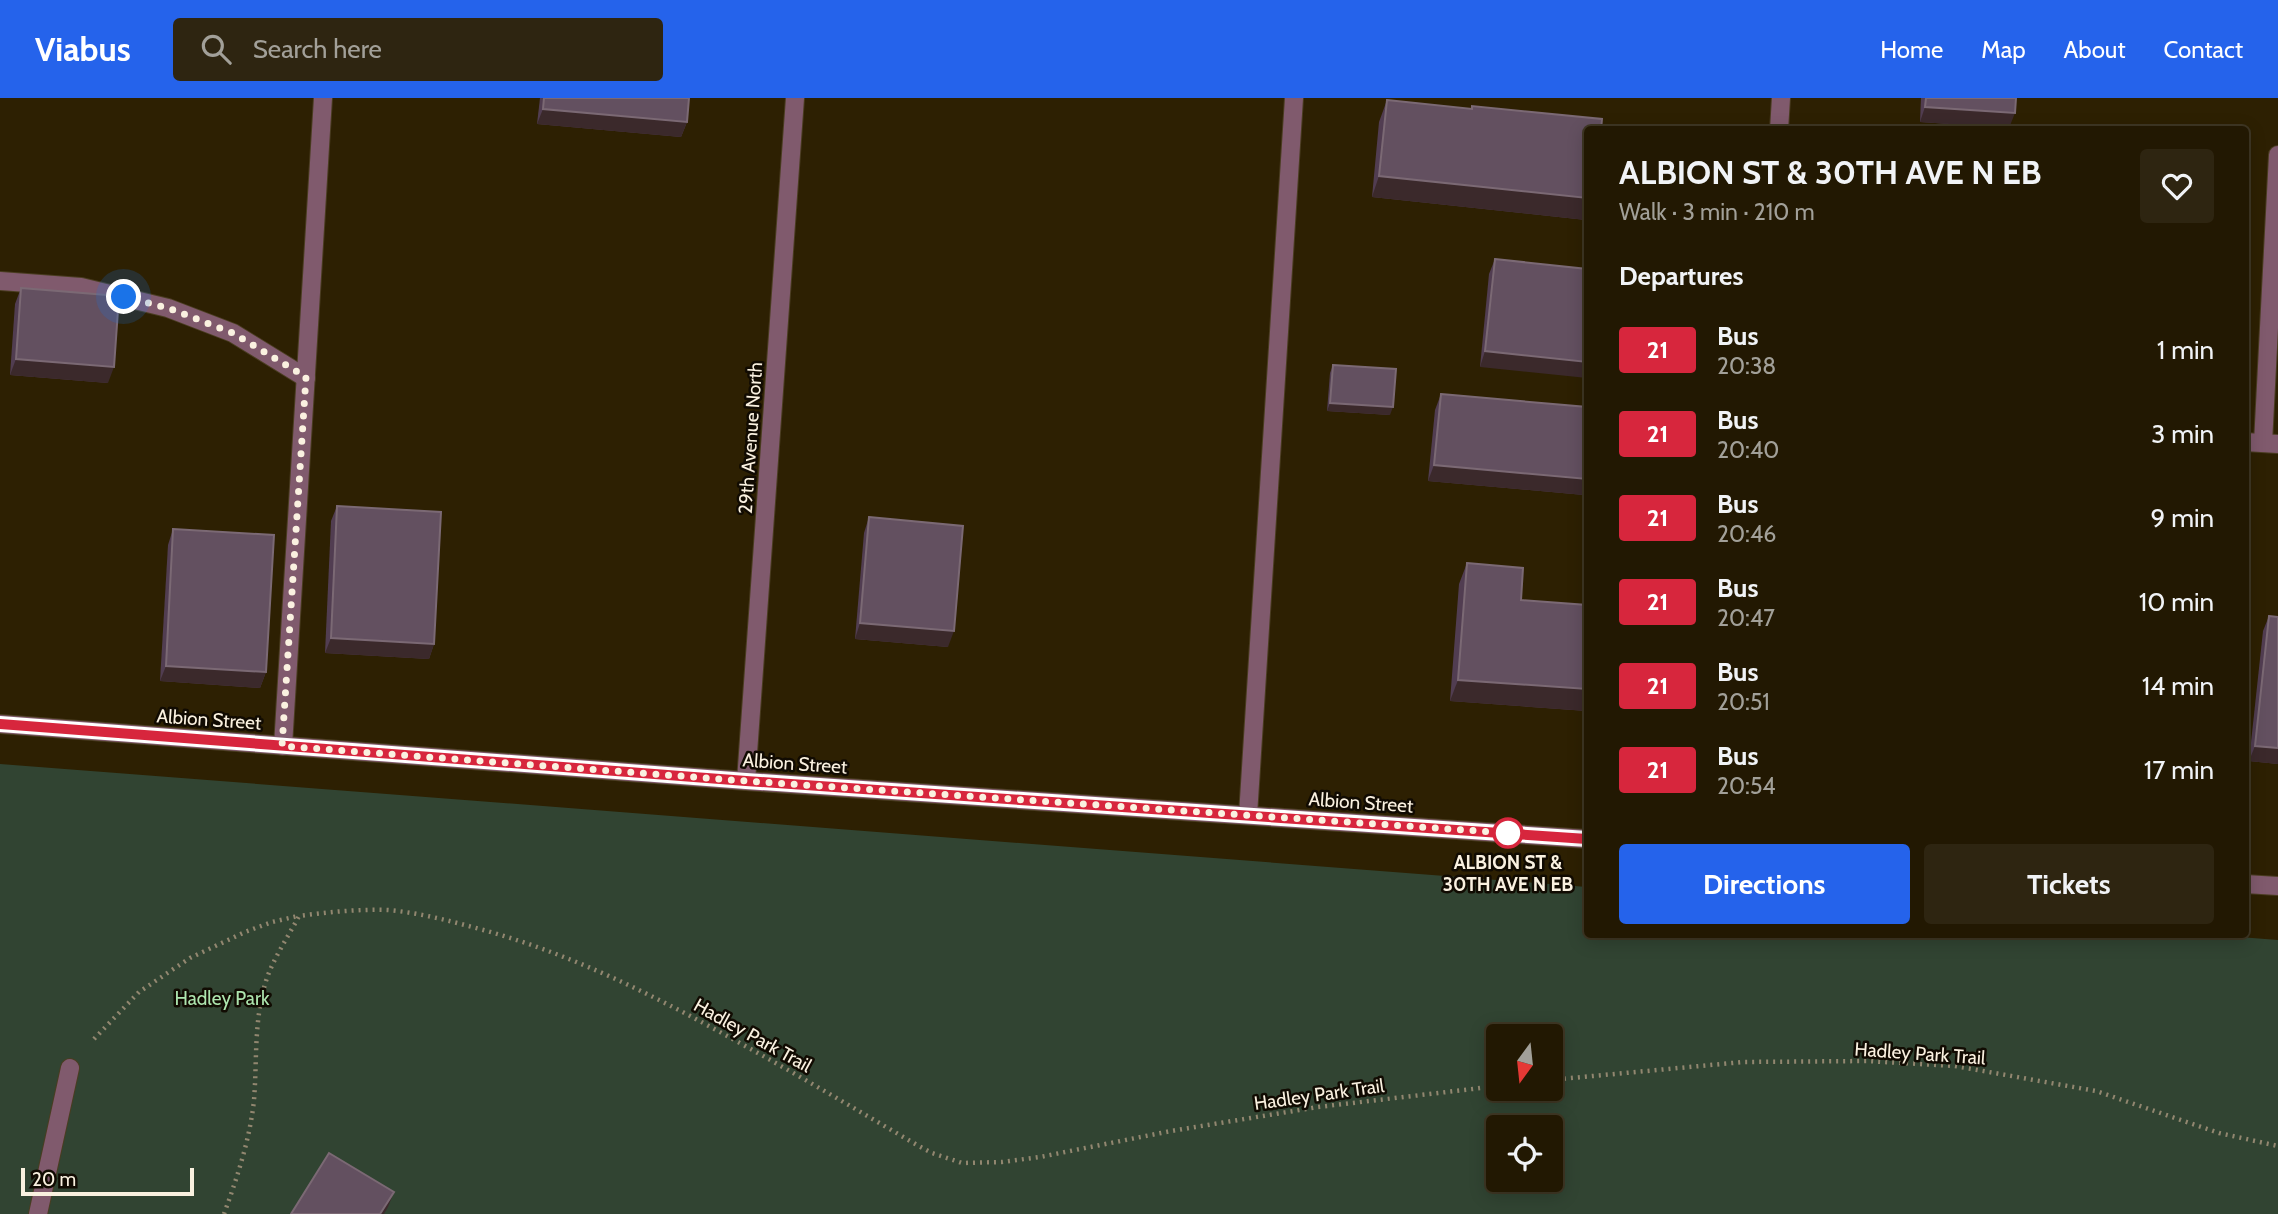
<!DOCTYPE html>
<html lang="en">
<head>
<meta charset="utf-8">
<style>
	body { margin:0; font-family:Cabin,sans-serif; background:#2e2511; color:#f1f3f6; height:100vh; display:flex; flex-direction:column; font-size:26px; white-space:nowrap }
	* { box-sizing:border-box; margin:0 }
	p { font-size:23px; color:#a2a099 }
	.icon { flex:none; width:38px; height:38px; fill:none; stroke:currentColor; stroke-width:2; stroke-linecap:round; stroke-linejoin:round }
	.map { position:relative; flex:1; overflow:hidden }
	.sheet { position:absolute; left:1584px; top:28px; width:665px; height:812px; display:flex; flex-direction:column; background:#221802; border-radius:7px; box-shadow:0 4px 18px #0003,0 0 0 2px #3f3724 }
	.sheet>* { flex:none }
	.badge { padding:0 14px; border-radius:5px; font-size:24px; line-height:46px }
	.needle { width:46px; rotate:195deg }
	.tools { position:absolute; left:1486px; top:926px; display:grid; gap:14px }
	.tools a { display:grid; place-items:center; width:77px; height:77px; border-radius:7px; background:#221802; box-shadow:0 4px 18px #0003,0 0 0 2px #3f3724; font-size:35px }
	.scale { position:absolute; left:21px; bottom:18px; width:173px; box-sizing:border-box; padding-left:7px; border:4px solid #faf1e0; border-top:0; font-size:19px; line-height:24px; white-space:nowrap; color:#faf1e0; -webkit-text-stroke:5px #110b02; paint-order:stroke }
	.you { position:absolute; width:35px; height:35px; margin:-18px; border:5px solid #fff; border-radius:50%; background:#1a73e8; box-shadow:0 0 0 10px #1a73e833 }
	.map>.badge { position:absolute; translate:-50% -50%; box-shadow:0 0 0 4px #fff }
	h2 { padding:0 35px; font-size:26px; line-height:63px }
	.round { display:grid; place-items:center; flex:none; width:74px; height:74px; border-radius:7px; background:#2e2511 }
	.overview { display:flex; align-items:center; justify-content:space-between; height:119px; padding:0 35px }
	h1 { font-size:33px; font-weight:800; line-height:52px }
	.action { display:flex; gap:14px; margin-top:auto; padding:14px 35px }
	.action a { flex:1; height:80px; border-radius:7px; background:#2563eb; color:#fff; font-size:28px; font-weight:800; line-height:80px; text-align:center }
	.action a+a { background:#2e2511; color:#f1f3f6 }
	ul { padding:0; list-style:none }
	li { display:flex; align-items:center; gap:21px; height:84px; padding:0 35px }
	li div { flex:1 }
	li b { display:block; font-size:26px }
	li em { font-style:normal }
	li .badge { min-width:77px; font-weight:700; text-align:center }
	header { display:flex; align-items:center; gap:42px; box-sizing:border-box; height:98px; padding:0 35px; background:#2563eb; color:#fff }
	header strong { font-size:33px }
	nav { display:flex; gap:38px; margin-inline-start:auto; font-size:24px }
	.search { width:490px; height:63px; background:#2e2511; display:flex; align-items:center; gap:18px; box-sizing:border-box; padding:0 24px; border-radius:7px; color:#a2a099; font-size:26px }
	.map>svg:first-child { display:block }
	.green { fill:#314432; fill-rule:evenodd }
	.lines { fill:none; stroke-linecap:round; stroke-linejoin:round }
	.minor-casing { stroke:#4a3d21; stroke-width:20 }
	.path { stroke:#928770; stroke-width:4.5; stroke-dasharray:2 5; stroke-linecap:butt }
	.minor { stroke:#805a6d; stroke-width:18 }
	.wall { fill:#513d51 }
	.shaded-wall { fill:#3b292b }
	.building { fill:#635060; stroke:#7b6974; stroke-width:2 }
	.line-casing { stroke:#fff; stroke-width:16 }
	.line { stroke:#d7263d; stroke-width:10 }
	.walk { stroke:#faf1e0; stroke-width:7; stroke-dasharray:0 12.6 }
	.stop-dot { fill:#fff; stroke:#d7263d; stroke-width:3.5 }
	.labels { text-anchor:middle; stroke-width:5; stroke-linejoin:round; paint-order:stroke }
	.street-label { font-size:19px; fill:#faf1e0; stroke:#110b02 }
	.stop-label { font-size:19px; font-weight:bold; fill:#faf1e0; stroke:#110b02 }
	.park-label { font-size:19px; fill:#ade5ae; stroke:#110b02 }
</style>
</head>
<body>
<header>
<strong>Viabus</strong>
<div class="search"><svg class="icon" aria-label="search" viewBox="0 0 24 24"><circle cx="10" cy="10" r="6"/><path d="M15 15l6 6"/></svg>Search here</div>
<nav><a>Home</a><a>Map</a><a>About</a><a>Contact</a></nav>
</header>
<div class="map">
<svg width="2278" height="1116" viewBox="0 0 2278 1116">
	<rect width="100%" height="100%" fill="#2d2002"/>
	<!-- green -->
	<path class="green" d="M0,666L1587,789V836H2201L2278,842V1116H0ZM1498,938H1550V990H1498ZM1498,1029H1550V1082H1498Z"/>
	<g class="lines">
		<defs>
			<g id="minor">
				<path d="M1779,32L1781,0"/>
				<path d="M0,183L81,189L168,210L233,235L306,280"/>
				<path d="M2245,344L2278,346"/>
				<path d="M2263,345L2278,57"/>
				<path d="M0,626L746,683L1587,741"/>
				<path d="M283,648L323,0"/>
				<path d="M746,683L795,0"/>
				<path d="M1248,717L1294,0"/>
				<path d="M2245,786L2278,788"/>
				<path d="M38,1116L70,970"/>
			</g>
		</defs>
		<!-- minor casing -->
		<use href="#minor" class="minor-casing"/>
		<!-- path -->
		<g class="path">
			<path d="M94,941L139,894L190,860L245,834L272,824L298,818"/>
			<path d="M1550,982L1743,964L1867,963L1955,968L2096,993L2219,1035L2278,1048"/>
			<path d="M224,1116C237,1080 250,1041 254,1002C257,965 254,927 264,890C270,865 287,841 299,818C329,814 358,811 388,812C422,815 454,824 487,833C576,858 657,899 738,944C798,977 857,1012 917,1047L932,1055L962,1065L1002,1064L1040,1059L1171,1033L1318,1009L1498,988"/>
		</g>
		<!-- minor -->
		<use href="#minor" class="minor"/>
	</g>
	<!-- wall -->
	<g class="wall">
		<path d="M540,0H689L687,24L681,39L537,26Z"/>
		<path d="M1921,0H2016L2009,30L1920,24Z"/>
		<path d="M1387,2L1471,11L1472,8L1586,122L1372,99L1379,24Z"/>
		<path d="M1495,161L1587,171L1480,269L1489,176Z"/>
		<path d="M21,190L108,285L10,277L15,206Z"/>
		<path d="M1333,267L1390,317L1327,313L1330,275Z"/>
		<path d="M1441,296L1587,309V389L1584,397L1428,383L1435,312Z"/>
		<path d="M337,408L434,546L429,561L325,555L331,423Z"/>
		<path d="M869,419L948,549L855,541L864,435Z"/>
		<path d="M173,431L266,574L260,590L160,583L168,447Z"/>
		<path d="M1467,465L1521,502L1587,507V613L1450,603L1459,486Z"/>
		<path d="M2269,518L2278,666L2249,663L2263,533Z"/>
	</g>
	<!-- shaded-wall -->
	<g class="shaded-wall">
		<path d="M1925,9L2015,15L2009,30L1920,24Z"/>
		<path d="M543,11L687,24L681,39L537,26Z"/>
		<path d="M1379,78L1587,100V118L1586,122L1372,99Z"/>
		<path d="M1485,253L1587,264V280L1480,269Z"/>
		<path d="M16,261L114,269L108,285L10,277Z"/>
		<path d="M1330,305L1393,309L1390,317L1327,313Z"/>
		<path d="M1434,367L1587,381V389L1584,397L1428,383Z"/>
		<path d="M860,525L954,533L948,549L855,541Z"/>
		<path d="M331,540L434,546L429,561L325,555Z"/>
		<path d="M166,568L266,574L260,590L160,583Z"/>
		<path d="M1458,582L1587,591V613L1450,603Z"/>
		<path d="M2255,648L2278,650V666L2249,663Z"/>
		<path d="M394,1094L388,1109L384,1116H380Z"/>
	</g>
	<!-- building -->
	<g class="building">
		<path d="M544,0H689L687,24L543,11Z"/>
		<path d="M1926,0H2016L2015,15L1925,9Z"/>
		<path d="M1387,2L1472,11V8L1602,21L1601,32H1587V100L1379,78Z"/>
		<path d="M1495,161L1587,171V264L1485,253Z"/>
		<path d="M21,190L119,198L114,269L16,261Z"/>
		<path d="M1333,267L1396,271L1393,309L1330,305Z"/>
		<path d="M1441,296L1587,309V381L1434,367Z"/>
		<path d="M337,408L441,414L434,546L331,540Z"/>
		<path d="M869,419L963,428L954,533L860,525Z"/>
		<path d="M173,431L274,437L266,574L166,568Z"/>
		<path d="M1467,465L1523,470L1521,502L1587,507V591L1458,582Z"/>
		<path d="M2269,518L2278,519V650L2255,648Z"/>
		<path d="M329,1055L394,1094L380,1116H291Z"/>
	</g>
	<g class="lines">
		<defs>
			<path id="line" d="M0,626L746,683L1587,741"/>
		</defs>
		<!-- line casing -->
		<use href="#line" class="line-casing"/>
		<!-- line -->
		<use href="#line" class="line"/>
		<!-- walk -->
		<path class="walk" d="M124,199L168,210L233,235L306,279L282,648L746,683L1508,735"/>
	</g>
	<!-- markers -->
	<circle class="stop-dot" cx="1508" cy="735" r="14"/>
	<g class="labels">
		<!-- street labels -->
		<g class="street-label">
			<text transform="translate(750 340) rotate(-86)" y="7">29th Avenue North</text>
			<text transform="translate(209 621) rotate(4)" y="7">Albion Street</text>
			<text transform="translate(795 665) rotate(4)" y="7">Albion Street</text>
			<text transform="translate(1361 704) rotate(4)" y="7">Albion Street</text>
			<text transform="translate(753 937) rotate(29)" y="7">Hadley Park Trail</text>
			<text transform="translate(1920 955) rotate(4)" y="7">Hadley Park Trail</text>
			<text transform="translate(1319 996) rotate(-8)" y="7">Hadley Park Trail</text>
		</g>
		<!-- stop labels -->
		<g class="stop-label">
			<text x="1508" y="771">ALBION ST &amp;<tspan x="1508" dy="22">30TH AVE N EB</tspan></text>
		</g>
		<!-- park labels -->
		<g class="park-label">
			<text x="222" y="907">Hadley Park</text>
		</g>
	</g>
</svg>
<div class="tools">
<a><svg class="needle" viewBox="-14 -14 28 28"><path d="M0-13l5 13h-10z" fill="#e53935"/><path d="M0 13l5-13h-10z" fill="#a2a099"/></svg></a>
<a><svg class="icon" aria-label="locate" viewBox="0 0 24 24"><circle cx="12" cy="12" r="6"/><path d="M12 2v4M12 18v4M2 12h4M18 12h4"/></svg></a>
</div>
<div class="scale">20 m</div>
<div class="you" style="left:124px;top:199px"></div>
<section class="sheet">
<div class="overview"><div><h1>ALBION ST &amp; 30TH AVE N EB</h1><p>Walk · 3 min · 210 m</p></div><a class="round"><svg class="icon" aria-label="heart" viewBox="0 0 24 24"><path d="M12 20l-8-8c-3-5 5-10 8-4 3-6 11-1 8 4z"/></svg></a></div>
<h2>Departures</h2>
<ul>
<li><span class="badge" style="background:#d7263d;color:#fff">21</span><div><b>Bus</b><p>20:38</p></div><em>1 min</em></li>
<li><span class="badge" style="background:#d7263d;color:#fff">21</span><div><b>Bus</b><p>20:40</p></div><em>3 min</em></li>
<li><span class="badge" style="background:#d7263d;color:#fff">21</span><div><b>Bus</b><p>20:46</p></div><em>9 min</em></li>
<li><span class="badge" style="background:#d7263d;color:#fff">21</span><div><b>Bus</b><p>20:47</p></div><em>10 min</em></li>
<li><span class="badge" style="background:#d7263d;color:#fff">21</span><div><b>Bus</b><p>20:51</p></div><em>14 min</em></li>
<li><span class="badge" style="background:#d7263d;color:#fff">21</span><div><b>Bus</b><p>20:54</p></div><em>17 min</em></li>
</ul>
<div class="action"><a>Directions</a><a>Tickets</a></div>
</section>
</div>
</body>
</html>
